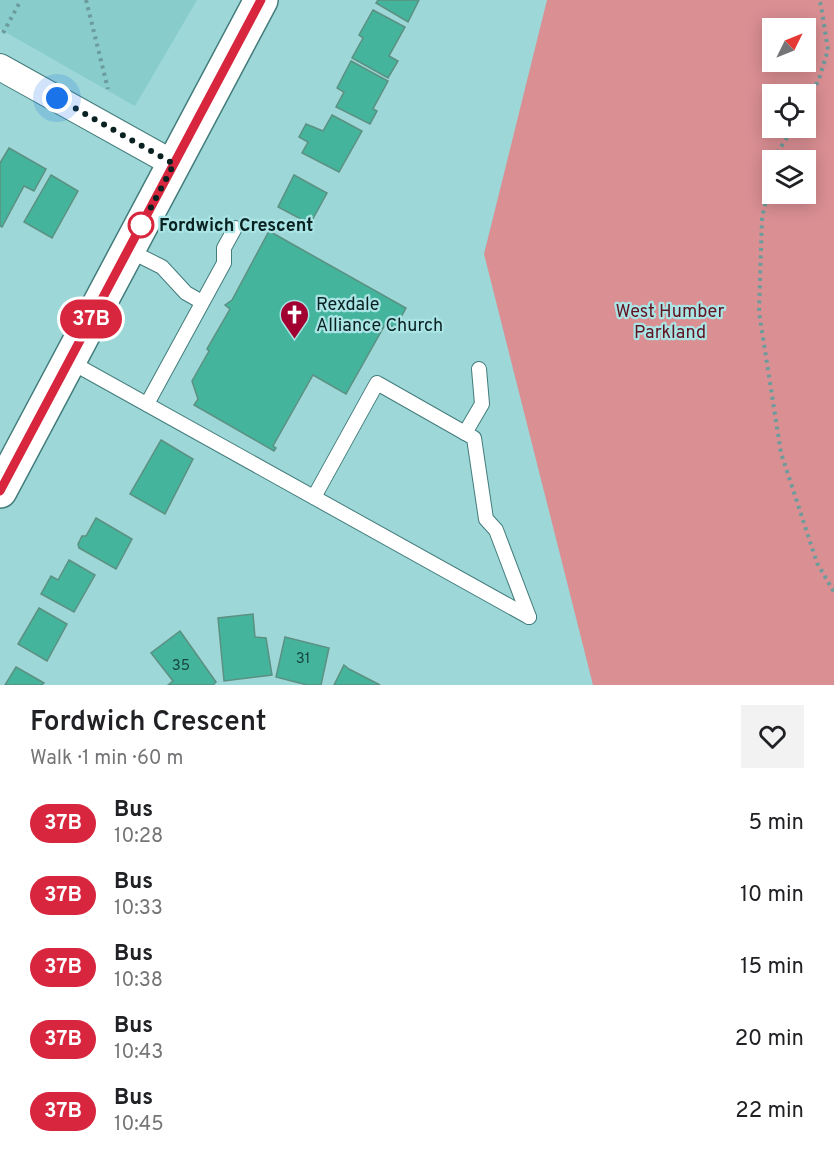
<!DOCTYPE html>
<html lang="en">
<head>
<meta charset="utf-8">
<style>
	body { margin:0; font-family:Overpass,sans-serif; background:#f2f2f2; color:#202124; height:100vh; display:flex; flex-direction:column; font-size:22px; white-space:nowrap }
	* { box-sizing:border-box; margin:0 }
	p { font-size:20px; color:#757577 }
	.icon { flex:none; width:33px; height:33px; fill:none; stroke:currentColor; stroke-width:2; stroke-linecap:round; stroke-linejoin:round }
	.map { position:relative; height:685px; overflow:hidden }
	.panel { display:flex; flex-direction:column; background:#fff; flex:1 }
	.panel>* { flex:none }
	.badge { padding:0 12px; border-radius:20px; font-size:21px; line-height:39px }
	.needle { width:39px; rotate:47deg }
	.buttons { position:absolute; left:762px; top:18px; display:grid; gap:12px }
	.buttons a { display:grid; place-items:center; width:54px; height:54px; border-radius:0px; background:#fff; box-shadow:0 3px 15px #0003; font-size:30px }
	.you { position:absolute; width:30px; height:30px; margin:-15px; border:4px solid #fff; border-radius:50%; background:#1a73e8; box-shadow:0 0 0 9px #1a73e833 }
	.map>.badge { position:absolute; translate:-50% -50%; box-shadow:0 0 0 3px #fff }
	.round { display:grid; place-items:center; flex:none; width:63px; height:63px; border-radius:0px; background:#f2f2f2 }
	.overview { display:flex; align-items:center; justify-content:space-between; height:102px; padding:0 30px }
	h1 { font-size:28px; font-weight:600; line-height:45px }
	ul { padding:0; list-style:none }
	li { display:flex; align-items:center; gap:18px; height:72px; padding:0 30px }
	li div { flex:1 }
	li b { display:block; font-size:22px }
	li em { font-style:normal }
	li .badge { min-width:66px; font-weight:700; text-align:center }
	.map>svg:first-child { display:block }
	.built { fill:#8cc }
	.green { fill:#da8f93; fill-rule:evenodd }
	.building { fill:#44b49c; stroke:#5c9082; stroke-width:1.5 }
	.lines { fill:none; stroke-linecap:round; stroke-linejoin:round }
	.service-casing { stroke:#447c7c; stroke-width:16 }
	.minor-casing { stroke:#447c7c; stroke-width:28 }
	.secondary-casing { stroke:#447c7c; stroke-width:36 }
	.path { stroke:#6c9b9b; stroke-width:4; stroke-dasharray:3 4.5; stroke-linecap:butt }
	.service { stroke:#fff; stroke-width:14 }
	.minor { stroke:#fff; stroke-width:26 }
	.secondary { stroke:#fff; stroke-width:33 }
	.line-casing { stroke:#fff; stroke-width:14 }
	.line { stroke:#d7263d; stroke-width:9 }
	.walk { stroke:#092121; stroke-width:6; stroke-dasharray:0 10.8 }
	.stop-dot { fill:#fff; stroke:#d7263d; stroke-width:3 }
	.labels { text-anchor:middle; stroke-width:4.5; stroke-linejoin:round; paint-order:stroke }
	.number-label { font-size:15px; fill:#184640 }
	.stop-label { font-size:18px; font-weight:bold; fill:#092121; stroke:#aae4e4; text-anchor:start }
	.poi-label { font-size:18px; fill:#092121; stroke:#aae4e4; text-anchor:start }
	.park-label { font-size:18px; fill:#621321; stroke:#aae4e4 }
</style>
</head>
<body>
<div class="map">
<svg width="834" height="685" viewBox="0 0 834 685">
	<rect width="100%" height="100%" fill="#9dd7d7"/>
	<!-- built -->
	<path class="built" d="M0,0H197L135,106L0,29Z"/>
	<!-- green -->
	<path class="green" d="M547,0H834V685H593L484,254ZM772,28H806V62H772ZM772,94H806V128H772ZM772,160H806V194H772Z"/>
	<!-- building -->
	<g class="building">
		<path d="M378,0H419L408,22L376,3Z"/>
		<path d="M373,10L405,27L389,56L398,61L388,78L352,58L363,38L359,35Z"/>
		<path d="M351,61L388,81L373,109L377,111L370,124L336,107L344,92L337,88Z"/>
		<path d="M332,115L362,131L339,172L302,153L308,142L299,137L306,124L323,131Z"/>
		<path d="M9,148L46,169L34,191L24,186L2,227L0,226V163Z"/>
		<path d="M51,175L78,191L52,238L24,222Z"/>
		<path d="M294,175L327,193L310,224L278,207Z"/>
		<path d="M269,231L406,308L395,328L386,323L346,394L313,375L273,446L276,448L274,451L194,405L198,399L192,381L209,351L207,349L230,309L225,305L232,300Z"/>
		<path d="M161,440L193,459L165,514L130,494Z"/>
		<path d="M96,518L132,539L116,569L79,548L78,544L82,536H86Z"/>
		<path d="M69,560L95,575L74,612L41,594L51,576L58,580Z"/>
		<path d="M39,608L67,624L47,661L18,644Z"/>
		<path d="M253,614L255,637L266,638L272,675L224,681L218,618Z"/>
		<path d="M180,631L216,682L213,685H168L173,681L151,653Z"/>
		<path d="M285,637L329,648L321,685H307L276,677Z"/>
		<path d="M344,665L349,669L380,685H334Z"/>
		<path d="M16,667L44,683L42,685H5Z"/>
	</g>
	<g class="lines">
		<defs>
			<g id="service">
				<path d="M128,250L162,267L186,293L202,302"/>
				<path d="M69,361L529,617"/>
				<path d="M479,369L482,404L465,433L474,438L486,519L496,530L529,617"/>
				<path d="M147,404L224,263V248L235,228"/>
				<path d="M314,497L377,383L465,433"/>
			</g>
			<path id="minor" d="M0,67L174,164"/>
			<path id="secondary" d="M0,491L261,0"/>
		</defs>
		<!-- service casing -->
		<use href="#service" class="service-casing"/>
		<!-- minor casing -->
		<use href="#minor" class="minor-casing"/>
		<!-- secondary casing -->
		<use href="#secondary" class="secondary-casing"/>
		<!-- path -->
		<g class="path">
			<path d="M86,0L108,89"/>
			<path d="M3,33L21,0"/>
			<path d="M806,105L819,79L828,50L821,5L819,0"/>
			<path d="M776,160L777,153L793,128"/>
			<path d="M772,174L762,218L759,312L781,453L817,563L834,592"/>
		</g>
		<!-- service -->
		<use href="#service" class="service"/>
		<!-- minor -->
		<use href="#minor" class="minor"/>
		<!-- secondary -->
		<use href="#secondary" class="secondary"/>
	</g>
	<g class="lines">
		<defs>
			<path id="line" d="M0,491L261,0"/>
		</defs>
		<!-- line casing -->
		<use href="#line" class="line-casing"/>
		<!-- line -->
		<use href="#line" class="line"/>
		<!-- walk -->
		<path class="walk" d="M57,98L174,164L139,230L141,225"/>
	</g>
	<!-- icons -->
	<defs>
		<symbol id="church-pin" viewBox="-11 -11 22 30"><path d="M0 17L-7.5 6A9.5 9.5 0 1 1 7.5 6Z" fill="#a10031" stroke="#aae4e4"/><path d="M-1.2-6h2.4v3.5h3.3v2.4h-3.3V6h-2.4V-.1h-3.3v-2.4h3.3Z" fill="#fff"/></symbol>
	</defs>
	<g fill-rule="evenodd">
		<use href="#church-pin" x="278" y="298" width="33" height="45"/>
	</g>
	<!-- markers -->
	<circle class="stop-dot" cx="141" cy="225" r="12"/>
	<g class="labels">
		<!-- number labels -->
		<g class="number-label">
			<text x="303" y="663">31</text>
			<text x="181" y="670">35</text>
		</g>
		<!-- stop labels -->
		<g class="stop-label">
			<text x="159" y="231">Fordwich Crescent</text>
		</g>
		<!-- poi labels -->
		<g class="poi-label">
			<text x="316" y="310">Rexdale<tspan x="316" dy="21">Alliance Church</tspan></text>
		</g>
		<!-- park labels -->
		<g class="park-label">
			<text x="670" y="317">West Humber<tspan x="670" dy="21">Parkland</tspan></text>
		</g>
	</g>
</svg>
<div class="buttons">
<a><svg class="needle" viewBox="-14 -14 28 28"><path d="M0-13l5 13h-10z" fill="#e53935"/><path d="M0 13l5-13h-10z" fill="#757577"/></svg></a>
<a><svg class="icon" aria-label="locate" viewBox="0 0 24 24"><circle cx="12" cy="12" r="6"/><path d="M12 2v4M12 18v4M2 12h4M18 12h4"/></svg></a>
<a><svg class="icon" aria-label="layers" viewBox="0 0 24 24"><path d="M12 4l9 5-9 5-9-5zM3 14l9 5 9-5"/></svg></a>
</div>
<div class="you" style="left:57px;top:98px"></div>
<b class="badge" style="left:91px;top:319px;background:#d7263d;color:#fff">37B</b>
</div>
<section class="panel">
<div class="overview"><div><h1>Fordwich Crescent</h1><p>Walk · 1 min · 60 m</p></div><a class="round"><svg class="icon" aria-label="heart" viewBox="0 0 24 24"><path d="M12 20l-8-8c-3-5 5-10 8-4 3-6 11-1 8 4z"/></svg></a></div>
<ul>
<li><span class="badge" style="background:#d7263d;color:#fff">37B</span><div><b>Bus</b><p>10:28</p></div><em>5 min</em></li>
<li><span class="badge" style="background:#d7263d;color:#fff">37B</span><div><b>Bus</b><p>10:33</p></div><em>10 min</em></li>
<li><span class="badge" style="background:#d7263d;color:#fff">37B</span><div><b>Bus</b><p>10:38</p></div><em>15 min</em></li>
<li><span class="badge" style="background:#d7263d;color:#fff">37B</span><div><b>Bus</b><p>10:43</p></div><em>20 min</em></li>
<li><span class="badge" style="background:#d7263d;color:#fff">37B</span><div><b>Bus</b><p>10:45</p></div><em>22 min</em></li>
</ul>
</section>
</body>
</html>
